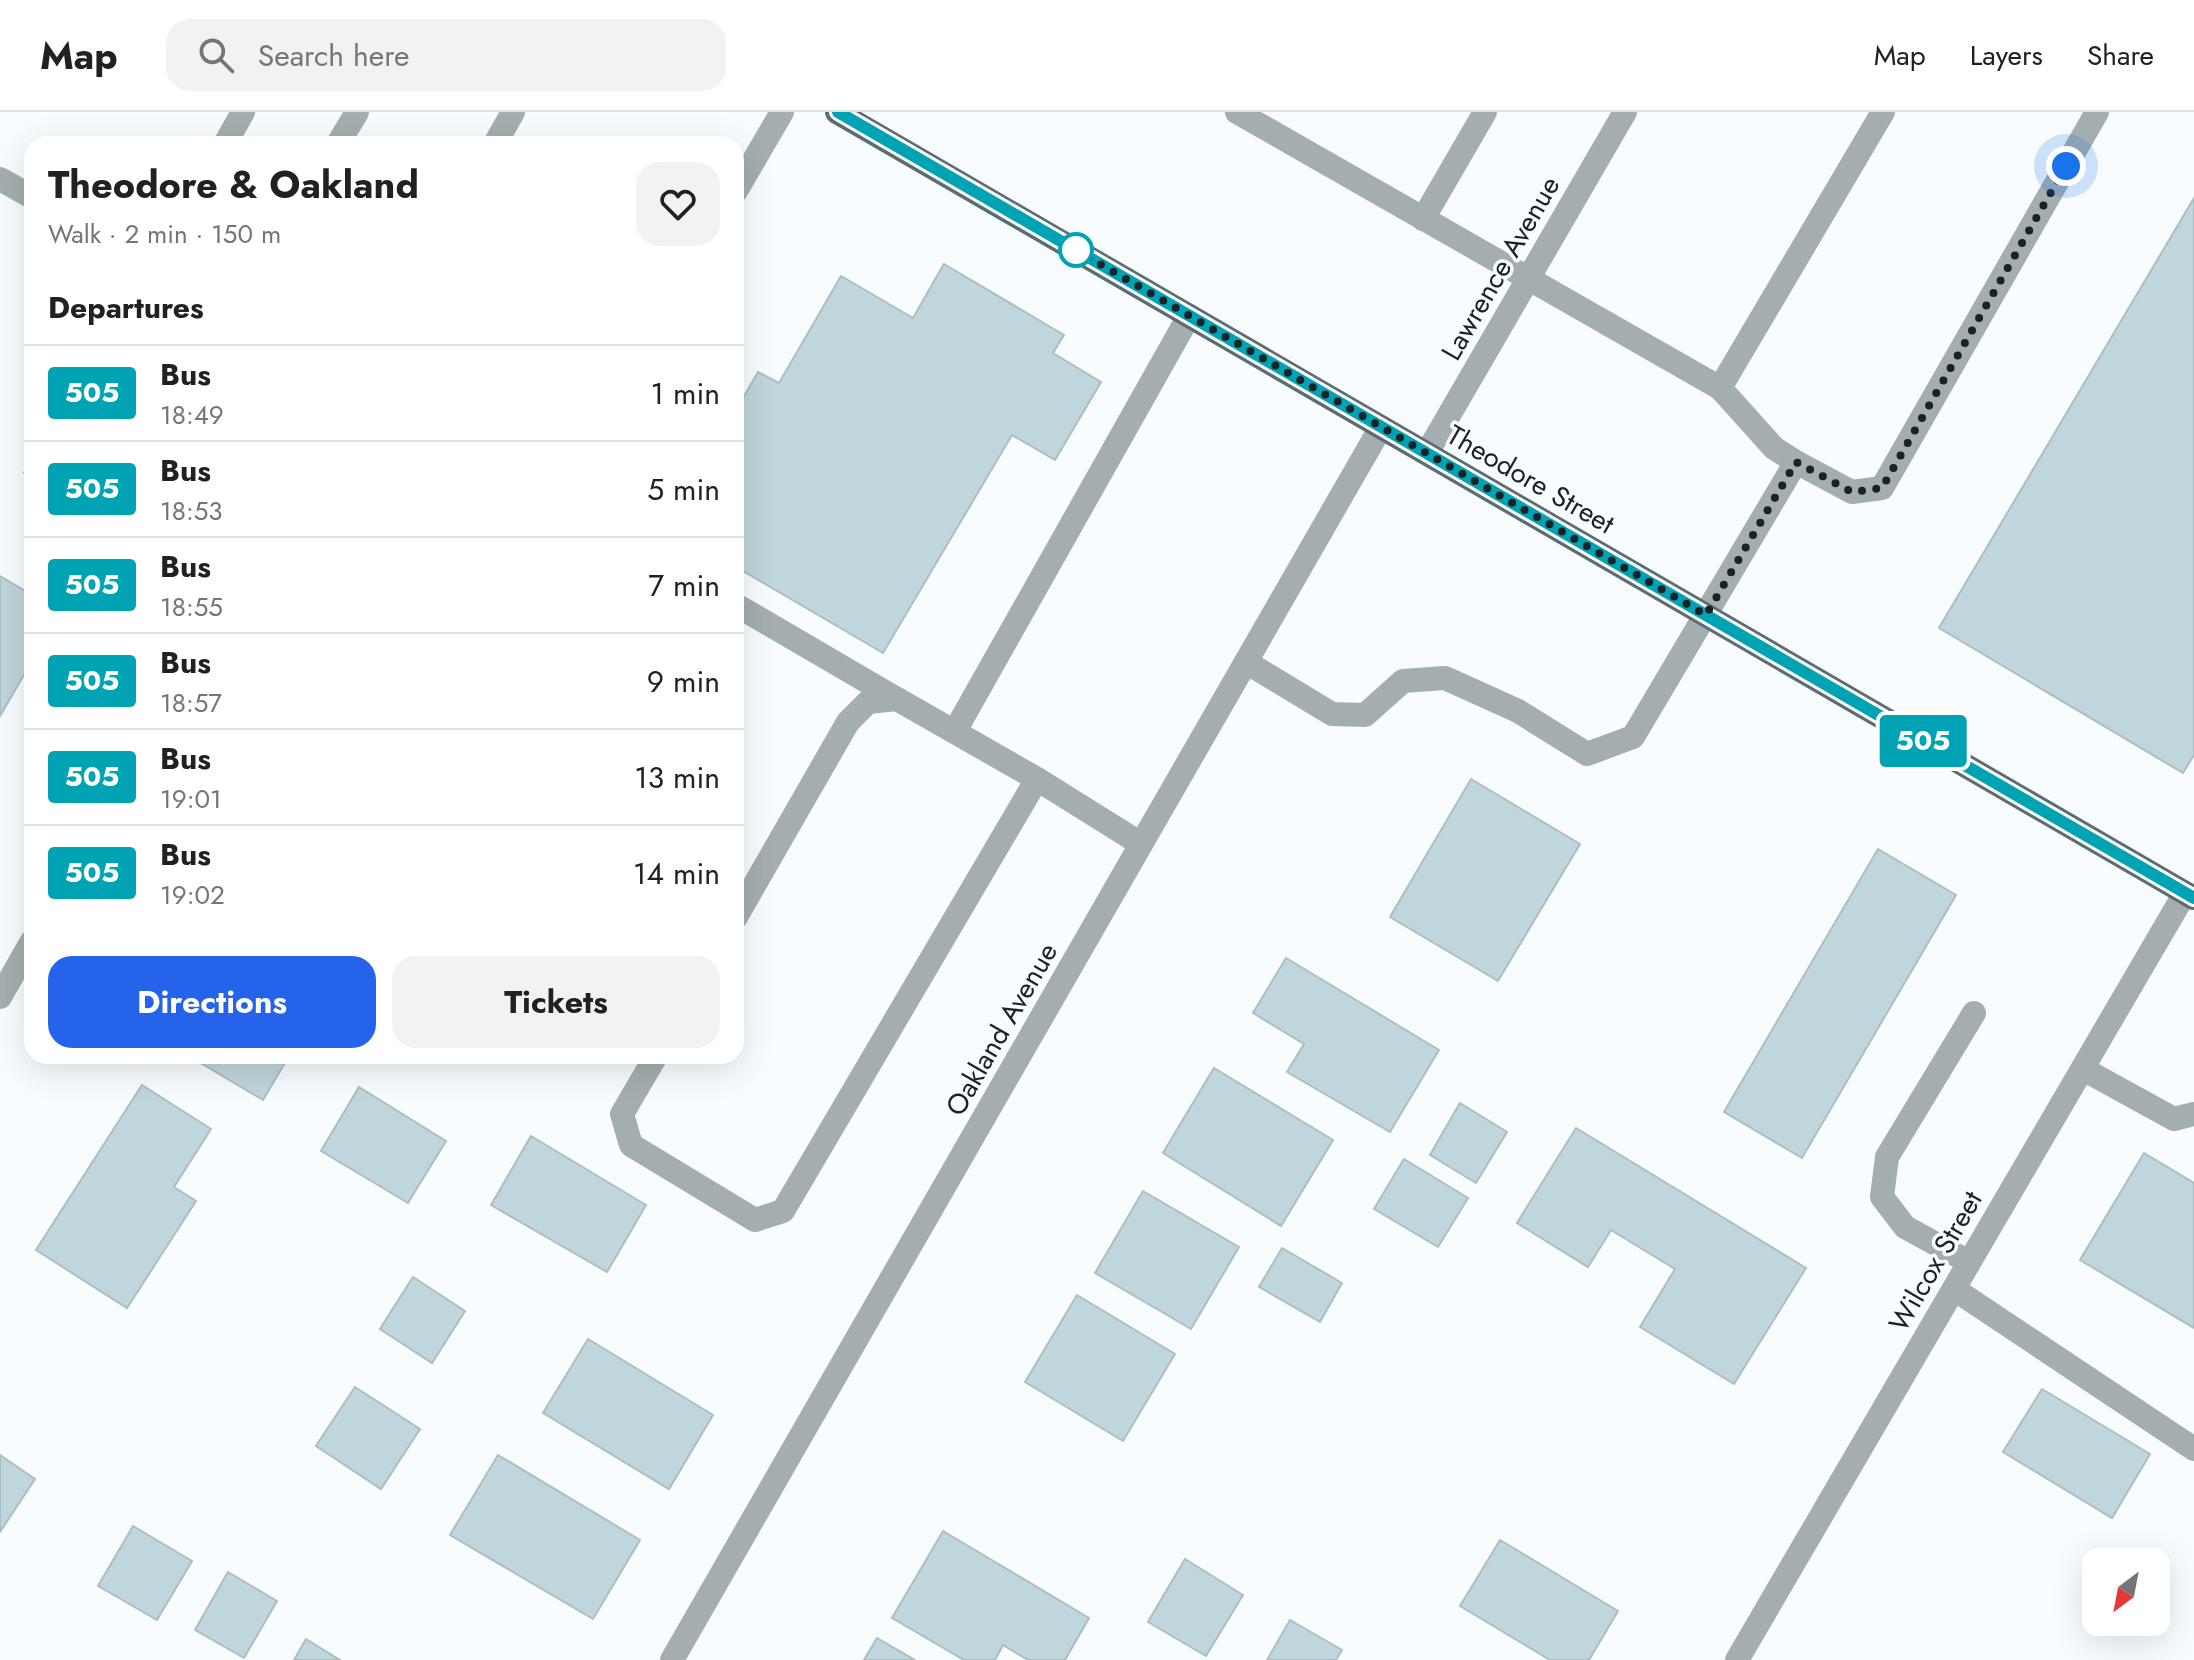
<!DOCTYPE html>
<html lang="en">
<head>
<meta charset="utf-8">
<style>
	body { margin:0; font-family:Jost,sans-serif; background:#f2f2f2; color:#202124; height:100vh; display:flex; flex-direction:column; font-size:30px; white-space:nowrap }
	* { box-sizing:border-box; margin:0 }
	p { font-size:26px; color:#757577 }
	.icon { flex:none; width:44px; height:44px; fill:none; stroke:currentColor; stroke-width:2; stroke-linecap:round; stroke-linejoin:round }
	.map { position:relative; flex:1; overflow:hidden }
	.details { position:absolute; left:24px; top:24px; width:720px; height:928px; display:flex; flex-direction:column; background:#fff; border-radius:24px; box-shadow:0 8px 32px #0002 }
	.details>* { flex:none }
	.badge { padding:0 16px; border-radius:6px; font-size:28px; line-height:52px }
	.needle { width:52px; rotate:212deg }
	.controls { position:absolute; left:2082px; top:1436px; display:grid; gap:16px }
	.controls a { display:grid; place-items:center; width:88px; height:88px; border-radius:16px; background:#fff; box-shadow:0 8px 32px #0002; font-size:40px }
	.you { position:absolute; width:40px; height:40px; margin:-20px; border:6px solid #fff; border-radius:50%; background:#1a73e8; box-shadow:0 0 0 12px #1a73e833 }
	.map>.badge { position:absolute; translate:-50% -50%; box-shadow:0 0 0 4px #fff }
	h2 { padding:0 24px; font-size:30px; line-height:72px }
	.round { display:grid; place-items:center; flex:none; width:84px; height:84px; border-radius:24px; background:#f2f2f2 }
	.overview { display:flex; align-items:center; justify-content:space-between; height:136px; padding:0 24px }
	h1 { font-size:38px; font-weight:700; line-height:60px }
	.action { display:flex; gap:16px; margin-top:auto; padding:16px 24px }
	.action a { flex:1; height:92px; border-radius:24px; background:#2563eb; color:#fff; font-size:32px; font-weight:700; line-height:92px; text-align:center }
	.action a+a { background:#f2f2f2; color:#202124 }
	ul { padding:0; list-style:none }
	li { display:flex; align-items:center; gap:24px; height:96px; padding:0 24px; border-top:2px solid #e0e0e0 }
	li div { flex:1 }
	li b { display:block; font-size:30px }
	li em { font-style:normal }
	li .badge { min-width:88px; font-weight:700; text-align:center }
	header { display:flex; align-items:center; gap:48px; box-sizing:border-box; height:112px; padding:0 40px; background:#fff; border-bottom:2px solid #e0e0e0 }
	header strong { font-size:38px }
	nav { display:flex; gap:44px; margin-inline-start:auto; font-size:28px }
	.search { width:560px; height:72px; background:#f2f2f2; display:flex; align-items:center; gap:20px; box-sizing:border-box; padding:0 28px; border-radius:24px; color:#757577; font-size:30px }
	.map>svg:first-child { display:block }
	.building { fill:#bfd6dc; stroke:#a8bfc5; stroke-width:2 }
	.lines { fill:none; stroke-linecap:round; stroke-linejoin:round }
	.minor { stroke:#a4aeb0; stroke-width:24 }
	.major { stroke:#5c6d72; stroke-width:24 }
	.line-casing { stroke:#fff; stroke-width:18 }
	.line { stroke:#00a3b4; stroke-width:12 }
	.walk { stroke:#192224; stroke-width:8; stroke-dasharray:0 14.4 }
	.stop-dot { fill:#fff; stroke:#00a3b4; stroke-width:4 }
	.labels { text-anchor:middle; stroke-width:7; stroke-linejoin:round; paint-order:stroke }
	.street-label { font-size:28px; fill:#192224; stroke:#f8fcfe }
</style>
</head>
<body>
<header>
<strong>Map</strong>
<div class="search"><svg class="icon" aria-label="search" viewBox="0 0 24 24"><circle cx="10" cy="10" r="6"/><path d="M15 15l6 6"/></svg>Search here</div>
<nav><a>Map</a><a>Layers</a><a>Share</a></nav>
</header>
<div class="map">
<svg width="2194" height="1548" viewBox="0 0 2194 1548">
	<rect width="100%" height="100%" fill="#f8fcfe"/>
	<!-- building -->
	<g class="building">
		<path d="M2194,86V643L2183,661L1939,516Z"/>
		<path d="M944,152L1064,223L1053,241L1101,270L1055,348L1012,323L883,541L736,455V298L758,260L779,271L841,164L913,206Z"/>
		<path d="M32,347V365L24,361Z"/>
		<path d="M0,464L32,483V549L0,604Z"/>
		<path d="M1471,667L1580,732L1498,869L1390,805Z"/>
		<path d="M1878,737L1956,783L1802,1046L1724,1000Z"/>
		<path d="M1286,846L1439,938L1390,1020L1287,960L1304,932L1253,901Z"/>
		<path d="M189,944H289L263,988Z"/>
		<path d="M1214,956L1333,1028L1281,1114L1163,1041Z"/>
		<path d="M142,973L211,1017L174,1075L196,1089L127,1196L36,1138Z"/>
		<path d="M359,975L446,1029L408,1091L321,1039Z"/>
		<path d="M1460,991L1507,1020L1476,1071L1430,1043Z"/>
		<path d="M1576,1016L1806,1156L1734,1272L1640,1215L1675,1157L1611,1118L1588,1155L1517,1111Z"/>
		<path d="M531,1024L646,1093L607,1160L491,1093Z"/>
		<path d="M2144,1041L2194,1071V1216L2080,1148Z"/>
		<path d="M1404,1047L1468,1086L1438,1135L1374,1097Z"/>
		<path d="M1143,1079L1239,1135L1191,1217L1095,1161Z"/>
		<path d="M1282,1136L1342,1171L1320,1210L1259,1175Z"/>
		<path d="M413,1165L465,1199L432,1251L380,1217Z"/>
		<path d="M1077,1183L1175,1242L1123,1329L1025,1270Z"/>
		<path d="M588,1227L713,1303L669,1377L543,1301Z"/>
		<path d="M355,1275L420,1317L381,1377L316,1334Z"/>
		<path d="M2042,1277L2150,1342L2112,1406L2003,1340Z"/>
		<path d="M0,1343L35,1367L0,1420Z"/>
		<path d="M498,1343L640,1428L593,1507L450,1423Z"/>
		<path d="M133,1414L192,1449L157,1508L98,1474Z"/>
		<path d="M943,1419L1089,1506L1065,1548H1028L1003,1533L995,1548H964L892,1506Z"/>
		<path d="M1500,1428L1618,1499L1589,1548H1550L1460,1494Z"/>
		<path d="M1185,1447L1243,1483L1206,1544L1148,1510Z"/>
		<path d="M228,1460L277,1489L244,1546L195,1518Z"/>
		<path d="M1290,1508L1342,1538L1336,1548H1267Z"/>
		<path d="M877,1526L915,1548H864Z"/>
		<path d="M306,1527L340,1548H294Z"/>
	</g>
	<g class="lines">
		<!-- minor -->
		<g class="minor">
			<path d="M1237,0L1720,276L1774,336L1796,350L1852,380L1882,376L2097,0"/>
			<path d="M225,32L243,0"/>
			<path d="M338,32L357,0"/>
			<path d="M495,32L513,0"/>
			<path d="M0,67L32,85"/>
			<path d="M736,79L782,0"/>
			<path d="M1423,107L1485,0"/>
			<path d="M1720,276L1883,0"/>
			<path d="M1427,341L1625,0"/>
			<path d="M736,493L897,587"/>
			<path d="M1246,550L1332,602L1365,603L1403,569L1445,566L1518,599L1587,642L1633,625L1796,350"/>
			<path d="M955,619L1189,204"/>
			<path d="M736,805L848,610L868,590L897,587L1037,667L1141,732"/>
			<path d="M0,885L32,829"/>
			<path d="M656,944L622,1002L631,1033L755,1108L783,1099L1037,667"/>
			<path d="M2083,957L2174,1007L2194,1002"/>
			<path d="M1969,1150L1905,1115L1882,1085L1887,1045L1974,901"/>
			<path d="M1954,1177L2194,1337"/>
			<path d="M672,1548L1381,315"/>
			<path d="M1737,1548L2185,781"/>
		</g>
		<!-- major -->
		<path class="major" d="M837,0L2194,786"/>
	</g>
	<g class="lines">
		<defs>
			<path id="line" d="M838,0L2194,786"/>
		</defs>
		<!-- line casing -->
		<use href="#line" class="line-casing"/>
		<!-- line -->
		<use href="#line" class="line"/>
		<!-- walk -->
		<path class="walk" d="M1076,138L1706,503L1796,350L1852,380L1882,376L2066,54"/>
	</g>
	<!-- markers -->
	<circle class="stop-dot" cx="1076" cy="138" r="16"/>
	<g class="labels">
		<!-- street labels -->
		<g class="street-label">
			<text transform="translate(1500 156) rotate(-60)" y="10">Lawrence Avenue</text>
			<text transform="translate(1531 367) rotate(30)" y="10">Theodore Street</text>
			<text transform="translate(1001 917) rotate(-60)" y="10">Oakland Avenue</text>
			<text transform="translate(1935 1149) rotate(-60)" y="10">Wilcox Street</text>
		</g>
	</g>
</svg>
<div class="controls">
<a><svg class="needle" viewBox="-14 -14 28 28"><path d="M0-13l5 13h-10z" fill="#e53935"/><path d="M0 13l5-13h-10z" fill="#757577"/></svg></a>
</div>
<div class="you" style="left:2066px;top:54px"></div>
<b class="badge" style="left:1923px;top:629px;background:#00a3b4;color:#fff">505</b>
<section class="details">
<div class="overview"><div><h1>Theodore &amp; Oakland</h1><p>Walk · 2 min · 150 m</p></div><a class="round"><svg class="icon" aria-label="heart" viewBox="0 0 24 24"><path d="M12 20l-8-8c-3-5 5-10 8-4 3-6 11-1 8 4z"/></svg></a></div>
<h2>Departures</h2>
<ul>
<li><span class="badge" style="background:#00a3b4;color:#fff">505</span><div><b>Bus</b><p>18:49</p></div><em>1 min</em></li>
<li><span class="badge" style="background:#00a3b4;color:#fff">505</span><div><b>Bus</b><p>18:53</p></div><em>5 min</em></li>
<li><span class="badge" style="background:#00a3b4;color:#fff">505</span><div><b>Bus</b><p>18:55</p></div><em>7 min</em></li>
<li><span class="badge" style="background:#00a3b4;color:#fff">505</span><div><b>Bus</b><p>18:57</p></div><em>9 min</em></li>
<li><span class="badge" style="background:#00a3b4;color:#fff">505</span><div><b>Bus</b><p>19:01</p></div><em>13 min</em></li>
<li><span class="badge" style="background:#00a3b4;color:#fff">505</span><div><b>Bus</b><p>19:02</p></div><em>14 min</em></li>
</ul>
<div class="action"><a>Directions</a><a>Tickets</a></div>
</section>
</div>
</body>
</html>
